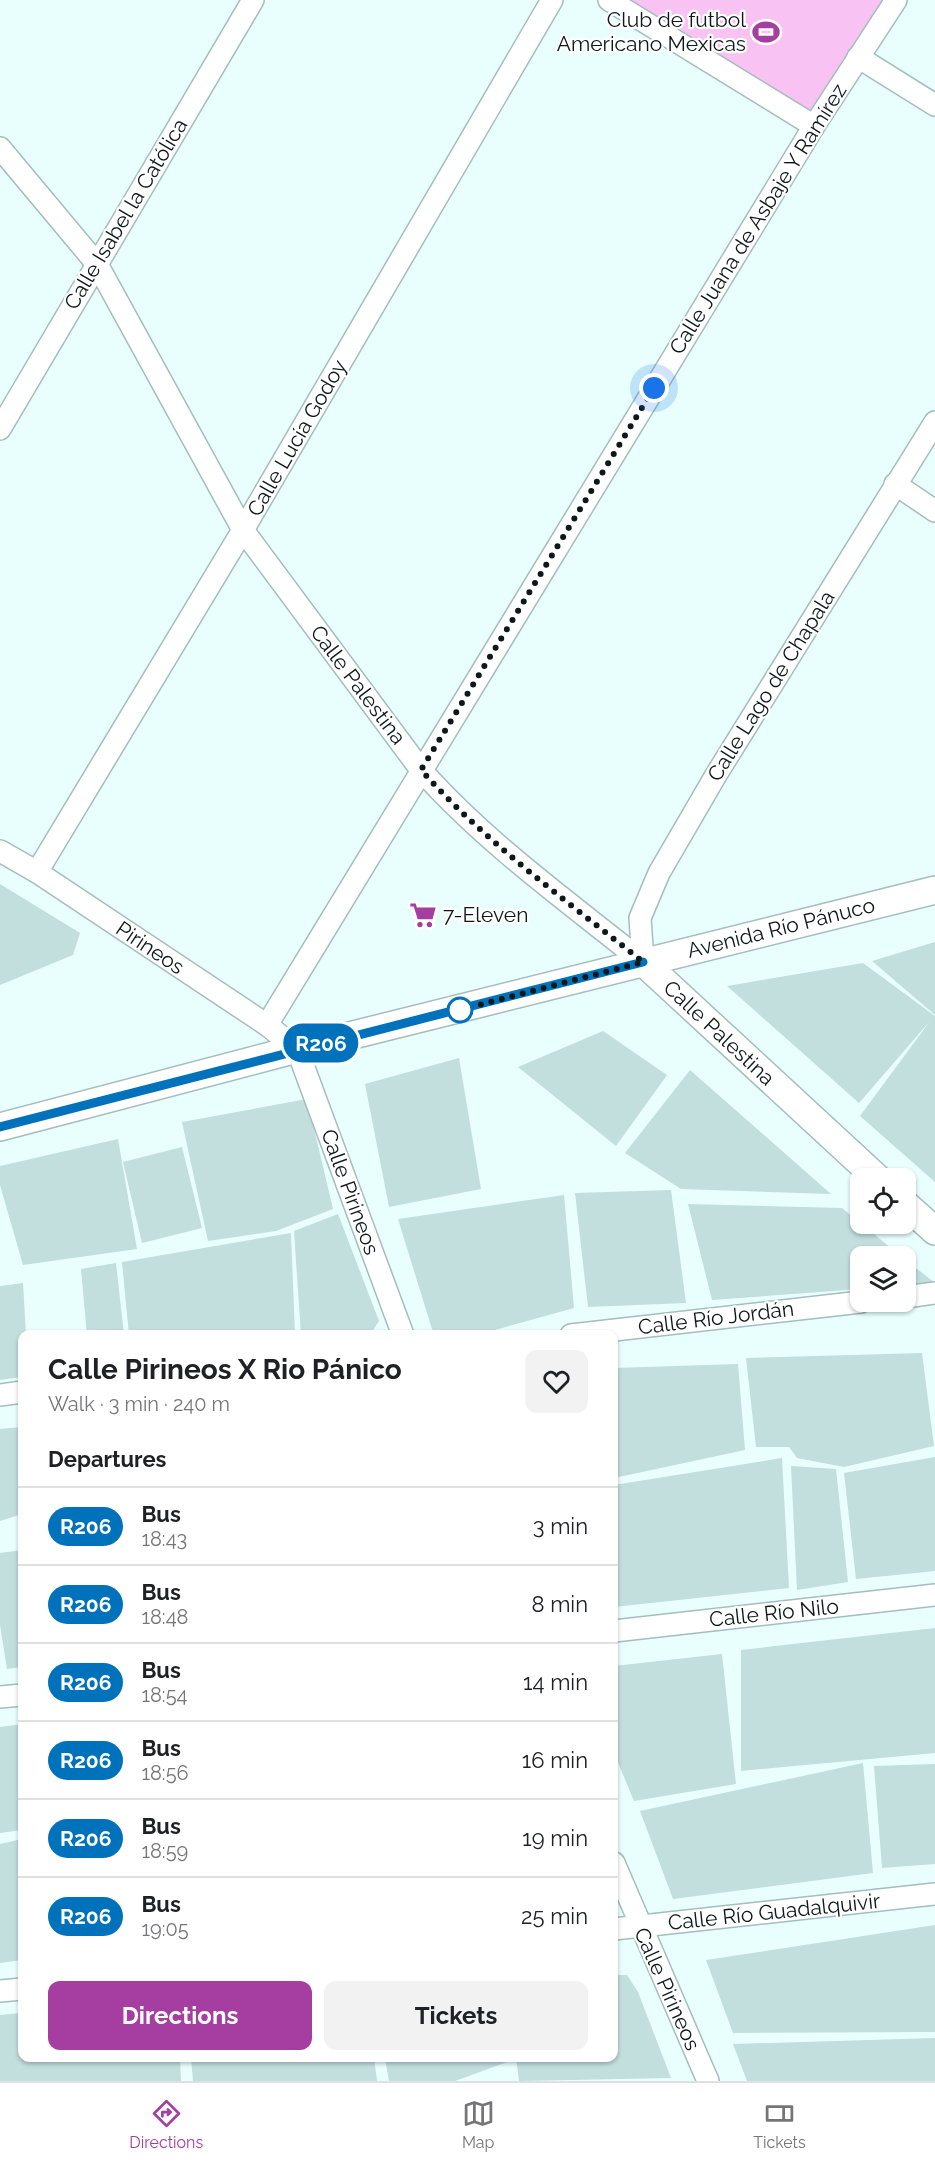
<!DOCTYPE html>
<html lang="en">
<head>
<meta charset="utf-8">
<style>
	body { margin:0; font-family:Raleway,sans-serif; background:#f2f2f2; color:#202124; height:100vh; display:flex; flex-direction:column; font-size:22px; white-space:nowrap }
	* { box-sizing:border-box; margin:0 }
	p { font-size:20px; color:#757577 }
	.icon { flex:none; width:33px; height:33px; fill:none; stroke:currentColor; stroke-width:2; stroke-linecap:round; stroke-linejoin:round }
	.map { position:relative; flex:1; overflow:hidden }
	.sheet { position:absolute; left:18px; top:1330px; width:600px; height:732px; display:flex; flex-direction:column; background:#fff; border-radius:12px; box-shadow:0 2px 4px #0004 }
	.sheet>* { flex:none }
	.badge { padding:0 12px; border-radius:20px; font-size:21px; line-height:39px }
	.controls { position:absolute; left:850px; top:1168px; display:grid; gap:12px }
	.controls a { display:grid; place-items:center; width:66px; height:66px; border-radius:12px; background:#fff; box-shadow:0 2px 4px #0004; font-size:30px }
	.you { position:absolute; width:30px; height:30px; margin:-15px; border:4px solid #fff; border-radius:50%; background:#1a73e8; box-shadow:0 0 0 9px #1a73e833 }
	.map>.badge { position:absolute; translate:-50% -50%; box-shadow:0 0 0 3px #fff }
	h2 { padding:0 30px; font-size:22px; line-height:54px }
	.round { display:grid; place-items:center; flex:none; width:63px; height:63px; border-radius:12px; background:#f2f2f2 }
	.overview { display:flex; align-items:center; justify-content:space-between; height:102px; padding:0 30px }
	h1 { font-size:28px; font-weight:700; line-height:45px }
	.action { display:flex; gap:12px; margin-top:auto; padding:12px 30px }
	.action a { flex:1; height:69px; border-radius:12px; background:#a63ea1; color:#fff; font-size:24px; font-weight:700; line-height:69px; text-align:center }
	.action a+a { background:#f2f2f2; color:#202124 }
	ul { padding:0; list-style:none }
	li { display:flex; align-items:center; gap:18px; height:78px; padding:0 30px; border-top:2px solid #e0e0e0 }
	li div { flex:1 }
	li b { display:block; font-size:22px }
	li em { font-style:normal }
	li .badge { min-width:66px; font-weight:700; text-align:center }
	.menu { display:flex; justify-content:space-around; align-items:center; height:84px; border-top:2px solid #e0e0e0; background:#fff; font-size:16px; color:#757577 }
	.menu a { display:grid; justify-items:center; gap:3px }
	.menu .on { color:#a63ea1 }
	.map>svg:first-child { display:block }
	.green { fill:#f8c3f2 }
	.building { fill:#c2dedd }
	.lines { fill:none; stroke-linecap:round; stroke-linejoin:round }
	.minor-casing { stroke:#a3bebd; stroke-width:24 }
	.tertiary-casing { stroke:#a3bebd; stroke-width:30 }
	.minor { stroke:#fff; stroke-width:21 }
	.tertiary { stroke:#fff; stroke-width:27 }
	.line-casing { stroke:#fff; stroke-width:14 }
	.line { stroke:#0072bc; stroke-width:9 }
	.walk { stroke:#0e1818; stroke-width:6; stroke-dasharray:0 10.8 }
	.stop-dot { fill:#fff; stroke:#0072bc; stroke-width:3 }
	.labels { text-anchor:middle; stroke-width:4.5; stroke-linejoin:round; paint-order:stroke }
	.poi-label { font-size:21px; fill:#0e1818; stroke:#fff; text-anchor:end }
	.street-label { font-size:21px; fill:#0e1818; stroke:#fff }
</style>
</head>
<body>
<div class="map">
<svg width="935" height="2081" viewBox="0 0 935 2081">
	<rect width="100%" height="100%" fill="#e8fffe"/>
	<!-- green -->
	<path class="green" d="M603,0H896L814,126Z"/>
	<!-- building -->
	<g class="building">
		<path d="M0,884L80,933L73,955L0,985Z"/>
		<path d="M935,942V1015L872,961Z"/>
		<path d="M863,963L935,1016V1182L860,1116L930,1021L859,1103L727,986Z"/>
		<path d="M603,1031L667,1075L616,1146L518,1067Z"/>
		<path d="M459,1058L481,1189L389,1207L365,1084Z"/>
		<path d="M690,1070L831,1194L681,1189L625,1153Z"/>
		<path d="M307,1099L333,1209L276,1231L208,1241L182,1122Z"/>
		<path d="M118,1139L137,1249L23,1265L0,1185V1166Z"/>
		<path d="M182,1147L202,1228L142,1243L123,1162Z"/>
		<path d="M671,1190L686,1303L588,1307L575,1193Z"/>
		<path d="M564,1195L574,1308L477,1335H439L432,1329L398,1219Z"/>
		<path d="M688,1204L842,1208L902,1257H861V1289L712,1300Z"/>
		<path d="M338,1214L379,1321L370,1335H301L294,1231Z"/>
		<path d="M291,1233L295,1335H129L122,1262Z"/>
		<path d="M906,1260L935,1283L906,1285Z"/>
		<path d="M116,1263L124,1335H87L81,1269Z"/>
		<path d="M23,1283L26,1335H22V1377L0,1380V1286Z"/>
		<path d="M922,1353L934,1446L844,1467L797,1458L789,1447H756L746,1358Z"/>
		<path d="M738,1364L745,1450L614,1478V1368Z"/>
		<path d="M22,1427V1514L0,1521V1429Z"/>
		<path d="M935,1457V1571L856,1579L844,1473Z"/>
		<path d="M782,1458L789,1588L614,1607V1485Z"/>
		<path d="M791,1466L836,1469L848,1582L797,1590Z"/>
		<path d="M22,1550V1667L7,1669L0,1625V1553Z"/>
		<path d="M935,1628V1753L741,1771V1650Z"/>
		<path d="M722,1654L736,1784L634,1801L614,1753V1666Z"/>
		<path d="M22,1724V1830L0,1833V1727Z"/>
		<path d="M863,1763L873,1873L673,1899L640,1811Z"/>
		<path d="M935,1764V1864L882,1868L874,1766Z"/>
		<path d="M22,1839V1960L0,1963V1844Z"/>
		<path d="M935,1925V2032L733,2033L706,1960Z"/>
		<path d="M614,1975H627L638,1992L671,2078L519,2081L516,2058H614Z"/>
		<path d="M22,2013V2058H180L181,2081H0V2015Z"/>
		<path d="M935,2038V2081H747L733,2044Z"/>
		<path d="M191,2058H374L377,2081H193Z"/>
		<path d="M385,2058H513V2060L455,2081H389Z"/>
	</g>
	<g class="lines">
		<defs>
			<g id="minor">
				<path d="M609,0L814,126"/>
				<path d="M858,57L935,105"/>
				<path d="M0,148L97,264L243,530L421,770C486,843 567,901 643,962"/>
				<path d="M0,429L253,0"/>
				<path d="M895,484L935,511"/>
				<path d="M0,851L37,872L267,1025L297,1049L403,1335"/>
				<path d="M37,872L243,530L552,0"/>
				<path d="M643,962L640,918L659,873L716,775L935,422"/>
				<path d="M267,1025L814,126L896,0"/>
				<path d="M906,1297L935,1293"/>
				<path d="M571,1335L861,1302"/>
				<path d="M0,1395L22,1392"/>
				<path d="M614,1631L935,1595"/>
				<path d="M0,1697L22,1695"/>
				<path d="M614,1863L708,2081"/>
				<path d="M614,1929L935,1894"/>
				<path d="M0,1991L22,1989"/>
			</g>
			<g id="tertiary">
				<path d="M643,962L878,1179"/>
				<path d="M0,1127L297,1049L935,890"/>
				<path d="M906,1205L935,1231"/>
			</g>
		</defs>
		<!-- minor casing -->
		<use href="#minor" class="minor-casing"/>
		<!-- tertiary casing -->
		<use href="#tertiary" class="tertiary-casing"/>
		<!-- minor -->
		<use href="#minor" class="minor"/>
		<!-- tertiary -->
		<use href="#tertiary" class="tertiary"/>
	</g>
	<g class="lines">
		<defs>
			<path id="line" d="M0,1127L643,962"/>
		</defs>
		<!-- line casing -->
		<use href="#line" class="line-casing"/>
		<!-- line -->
		<use href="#line" class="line"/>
		<!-- walk -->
		<path class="walk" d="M460,1010L643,962C567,901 486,843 421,770L654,388"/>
	</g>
	<!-- icons -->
	<defs>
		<symbol id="stadium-bare" viewBox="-9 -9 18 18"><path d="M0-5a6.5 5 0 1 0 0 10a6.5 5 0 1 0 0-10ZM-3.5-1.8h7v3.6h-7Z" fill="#a63ea1" stroke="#fff" stroke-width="2.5" paint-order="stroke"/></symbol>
		<symbol id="supermarket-bare" viewBox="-9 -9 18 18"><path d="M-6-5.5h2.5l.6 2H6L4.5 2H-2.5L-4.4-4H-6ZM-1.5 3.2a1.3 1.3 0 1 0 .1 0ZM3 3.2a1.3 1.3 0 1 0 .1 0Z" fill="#a63ea1" stroke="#fff" stroke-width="2.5" paint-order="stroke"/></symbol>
	</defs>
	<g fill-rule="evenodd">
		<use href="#stadium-bare" x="747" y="13" width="38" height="38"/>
		<use href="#supermarket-bare" x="404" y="896" width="38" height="38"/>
	</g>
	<!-- markers -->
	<circle class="stop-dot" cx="460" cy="1010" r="12"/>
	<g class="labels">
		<!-- poi labels -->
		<g class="poi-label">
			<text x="746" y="27">Club de futbol<tspan x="746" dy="24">Americano Mexicas</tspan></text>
			<text x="443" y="922" text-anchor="start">7-Eleven</text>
		</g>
		<!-- street labels -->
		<g class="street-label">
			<text transform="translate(126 214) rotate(-59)" y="7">Calle Isabel la Católica</text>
			<text transform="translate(758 219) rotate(-58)" y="7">Calle Juana de Asbaje Y Ramírez</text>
			<text transform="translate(297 438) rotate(-60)" y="7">Calle Lucía Godoy</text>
			<text transform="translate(358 685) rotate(53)" y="7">Calle Palestina</text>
			<text transform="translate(771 686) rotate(-58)" y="7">Calle Lago de Chapala</text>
			<text transform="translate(781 928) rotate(-14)" y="7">Avenida Río Pánuco</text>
			<text transform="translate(150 948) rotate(34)" y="7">Pirineos</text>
			<text transform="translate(719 1033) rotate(43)" y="7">Calle Palestina</text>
			<text transform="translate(350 1192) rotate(70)" y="7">Calle Pirineos</text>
			<text transform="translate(716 1318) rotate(-7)" y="7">Calle Río Jordán</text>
			<text transform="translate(774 1613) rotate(-6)" y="7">Calle Río Nilo</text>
			<text transform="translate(774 1912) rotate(-6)" y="7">Calle Río Guadalquivir</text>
			<text transform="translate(667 1989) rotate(66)" y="7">Calle Pirineos</text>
		</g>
	</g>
</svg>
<div class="controls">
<a><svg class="icon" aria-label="locate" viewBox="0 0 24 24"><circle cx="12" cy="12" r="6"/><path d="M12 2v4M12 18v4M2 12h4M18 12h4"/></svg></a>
<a><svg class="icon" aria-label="layers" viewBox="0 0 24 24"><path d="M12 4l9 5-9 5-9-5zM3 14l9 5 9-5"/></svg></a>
</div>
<div class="you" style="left:654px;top:388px"></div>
<b class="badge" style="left:321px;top:1043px;background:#0072bc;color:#fff">R206</b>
<section class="sheet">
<div class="overview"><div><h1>Calle Pirineos X Rio Pánico</h1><p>Walk · 3 min · 240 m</p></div><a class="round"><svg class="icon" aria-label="heart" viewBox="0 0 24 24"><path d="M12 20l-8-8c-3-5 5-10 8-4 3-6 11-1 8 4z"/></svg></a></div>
<h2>Departures</h2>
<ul>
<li><span class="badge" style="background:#0072bc;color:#fff">R206</span><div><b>Bus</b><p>18:43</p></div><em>3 min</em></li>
<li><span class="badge" style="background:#0072bc;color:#fff">R206</span><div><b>Bus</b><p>18:48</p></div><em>8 min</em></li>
<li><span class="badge" style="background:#0072bc;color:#fff">R206</span><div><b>Bus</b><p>18:54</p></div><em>14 min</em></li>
<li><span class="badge" style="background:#0072bc;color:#fff">R206</span><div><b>Bus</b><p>18:56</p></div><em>16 min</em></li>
<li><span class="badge" style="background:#0072bc;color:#fff">R206</span><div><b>Bus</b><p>18:59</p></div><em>19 min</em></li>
<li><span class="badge" style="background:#0072bc;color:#fff">R206</span><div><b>Bus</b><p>19:05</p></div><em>25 min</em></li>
</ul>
<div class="action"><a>Directions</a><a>Tickets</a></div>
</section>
</div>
<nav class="menu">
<a class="on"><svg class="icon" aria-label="directions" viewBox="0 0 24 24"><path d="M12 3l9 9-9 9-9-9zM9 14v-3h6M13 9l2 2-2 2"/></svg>Directions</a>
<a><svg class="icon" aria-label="map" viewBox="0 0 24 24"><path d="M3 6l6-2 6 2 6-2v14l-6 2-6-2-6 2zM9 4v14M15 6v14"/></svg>Map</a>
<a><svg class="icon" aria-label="tickets" viewBox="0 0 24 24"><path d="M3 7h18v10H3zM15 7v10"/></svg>Tickets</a>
</nav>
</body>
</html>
